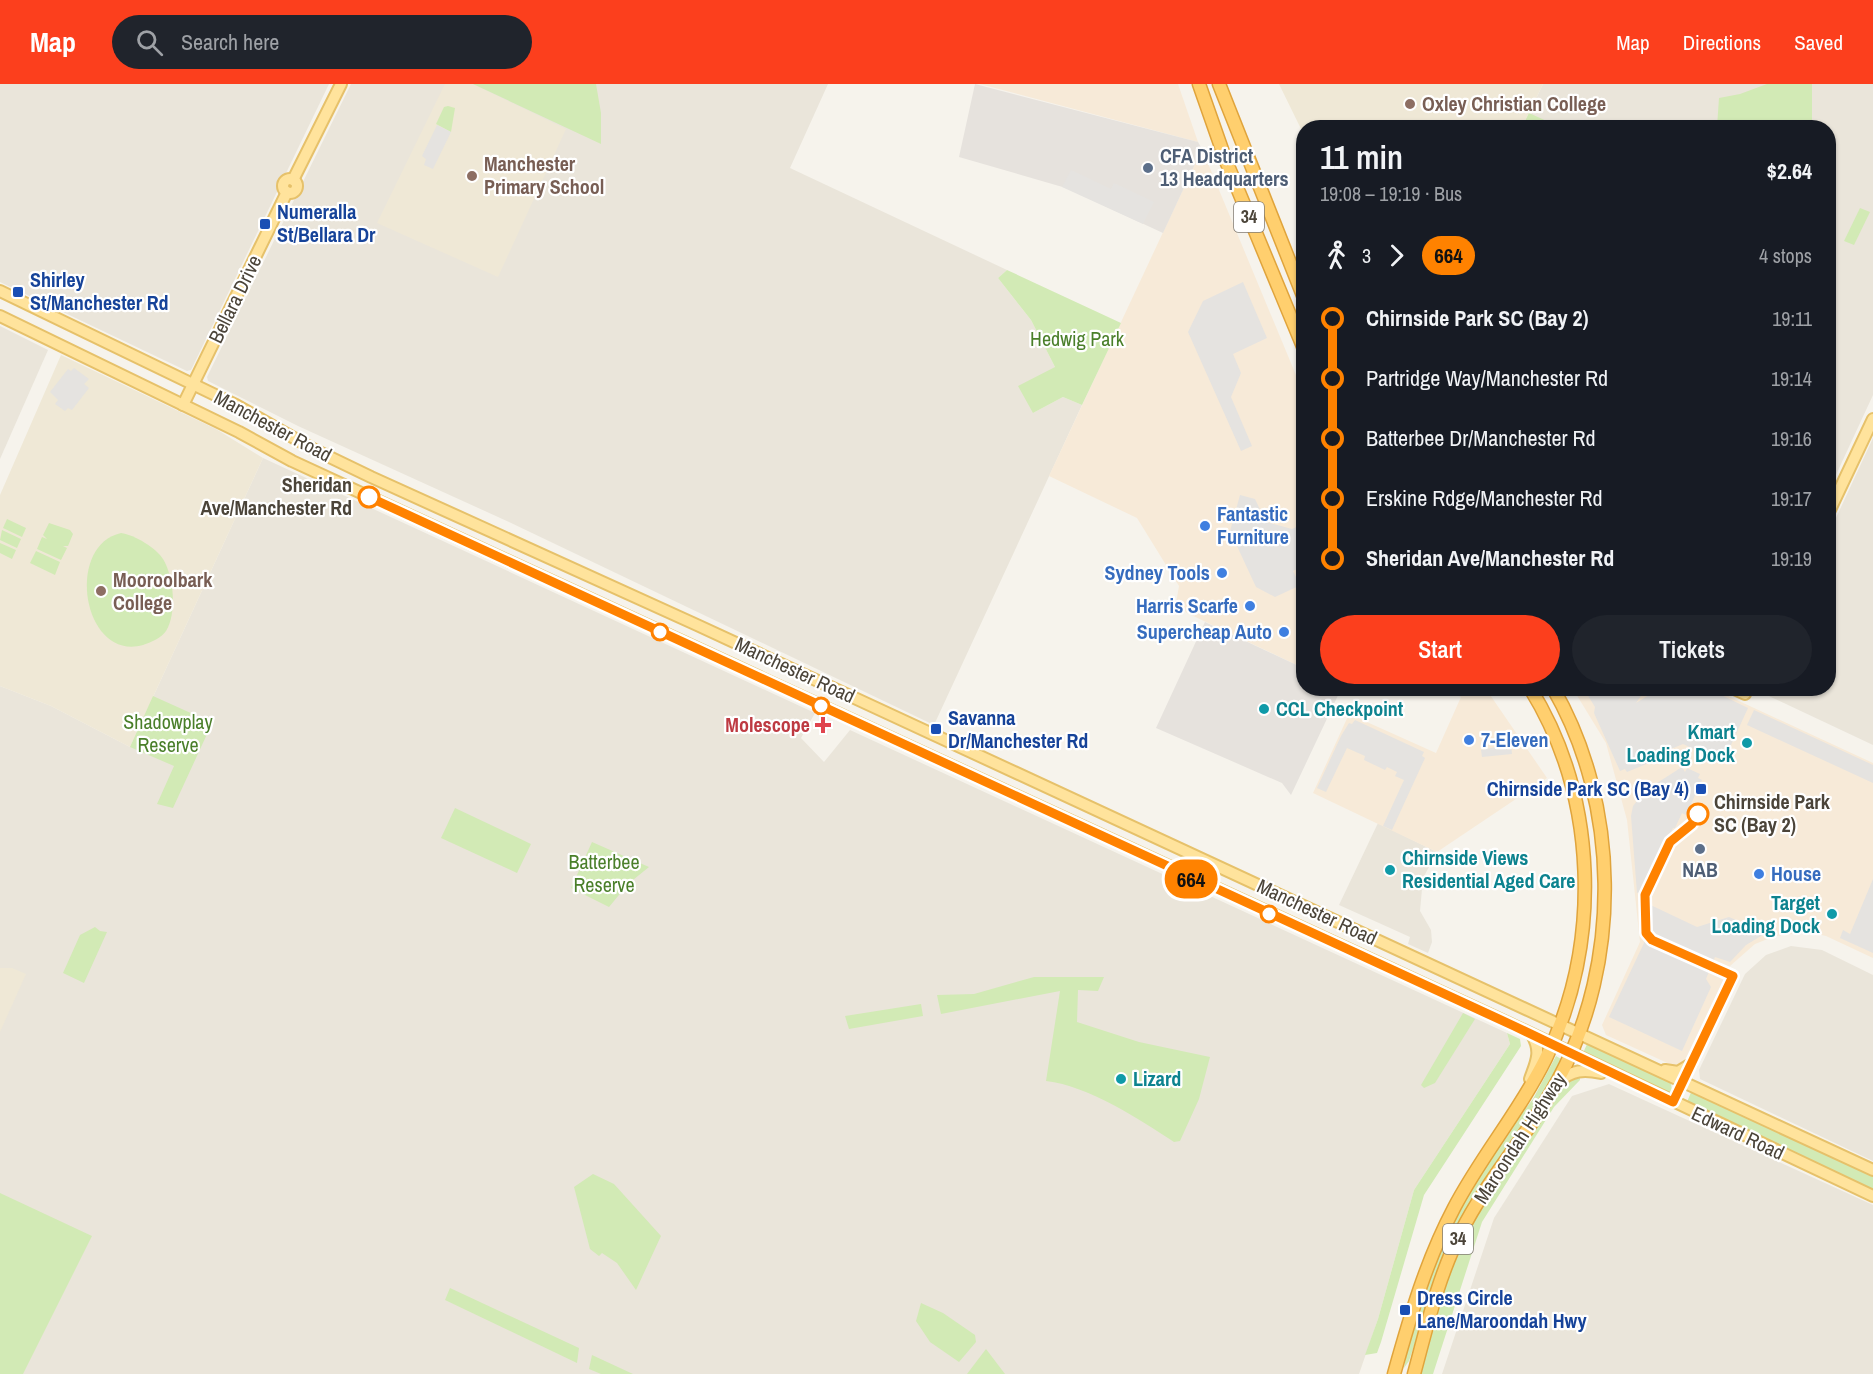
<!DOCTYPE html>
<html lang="en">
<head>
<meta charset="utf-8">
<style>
	body { margin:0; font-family:"Archivo Narrow",sans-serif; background:#20242c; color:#f1f3f6; height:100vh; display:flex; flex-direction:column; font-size:22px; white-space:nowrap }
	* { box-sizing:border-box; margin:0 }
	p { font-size:20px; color:#9ea1a6 }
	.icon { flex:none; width:33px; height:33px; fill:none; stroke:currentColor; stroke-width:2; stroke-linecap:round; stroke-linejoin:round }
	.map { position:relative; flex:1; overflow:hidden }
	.details { position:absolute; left:1296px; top:36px; width:540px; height:576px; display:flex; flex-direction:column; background:#171b24; border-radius:24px; box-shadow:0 2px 4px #0004 }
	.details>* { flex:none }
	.badge { padding:0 12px; border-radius:20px; font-size:21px; line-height:39px }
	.map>.badge { position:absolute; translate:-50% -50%; box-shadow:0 0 0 3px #fff }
	.legs { display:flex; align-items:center; gap:9px; height:66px; padding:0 24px; font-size:20px }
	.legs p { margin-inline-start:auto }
	.overview { display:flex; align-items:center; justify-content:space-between; height:102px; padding:0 24px }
	h1 { font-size:33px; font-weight:600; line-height:45px }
	.button { display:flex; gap:12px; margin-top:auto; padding:12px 24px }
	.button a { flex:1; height:69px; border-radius:36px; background:#fc3f1d; color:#fff; font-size:24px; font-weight:600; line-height:69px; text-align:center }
	.button a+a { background:#20242c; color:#f1f3f6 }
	ul { padding:0 24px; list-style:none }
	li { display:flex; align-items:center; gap:21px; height:60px; font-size:22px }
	li i { display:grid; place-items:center; width:9px; height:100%; margin:0 8px; background:currentColor }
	li i::after { content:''; width:15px; height:15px; margin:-8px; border:4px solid; border-radius:50%; background:#171b24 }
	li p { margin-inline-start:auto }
	li:first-child i { background:linear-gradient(#0000 50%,currentColor 0) }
	li:last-child i { background:linear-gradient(currentColor 50%,#0000 0) }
	header { display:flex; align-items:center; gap:36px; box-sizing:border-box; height:84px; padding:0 30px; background:#fc3f1d; color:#fff }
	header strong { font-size:28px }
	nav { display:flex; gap:33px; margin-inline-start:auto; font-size:21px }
	.search { width:420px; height:54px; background:#20242c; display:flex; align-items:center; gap:15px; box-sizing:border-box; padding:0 21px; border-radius:33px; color:#9ea1a6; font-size:22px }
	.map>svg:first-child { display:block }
	.residential { fill:#eae5da }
	.commercial { fill:#f7ead8 }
	.industrial { fill:#e6e2dd }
	.education { fill:#efe8d6 }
	.green { fill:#d2eab5 }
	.parking { fill:#e5e3e0 }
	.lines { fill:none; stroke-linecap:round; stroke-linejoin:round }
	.major-casing { stroke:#e6c16a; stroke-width:14 }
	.highway-casing { stroke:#e0a43c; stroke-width:15 }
	.major { stroke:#ffe39c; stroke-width:10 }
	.highway { stroke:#ffcf6e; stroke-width:12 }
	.line-1-casing { stroke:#fff; stroke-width:14 }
	.line-1 { stroke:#ff8200; stroke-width:9 }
	.education-dot { fill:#8d6e63; stroke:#fff; stroke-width:2 }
	.service-dot { fill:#5c6f8a; stroke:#fff; stroke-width:2 }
	.transit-dot { fill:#1a4fb4; stroke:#fff; stroke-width:2 }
	.stop-1-dot { fill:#fff; stroke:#ff8200; stroke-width:3 }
	.shop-dot { fill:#3f7fe0; stroke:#fff; stroke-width:2 }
	.culture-dot { fill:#0f9aa8; stroke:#fff; stroke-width:2 }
	.health-dot { fill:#e0444e; stroke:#fff; stroke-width:2 }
	.labels { text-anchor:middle; stroke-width:4.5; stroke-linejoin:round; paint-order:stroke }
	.shield { fill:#fff; stroke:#817c74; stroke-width:1.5 }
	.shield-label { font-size:18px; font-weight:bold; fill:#4b4439 }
	.education-label { font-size:20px; font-weight:bold; fill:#785e54; stroke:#fff; text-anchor:start }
	.service-label { font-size:20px; font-weight:bold; fill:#4e5e75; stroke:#fff; text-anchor:start }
	.transit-label { font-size:20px; font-weight:bold; fill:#164399; stroke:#fff; text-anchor:start }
	.street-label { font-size:20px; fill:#4b4439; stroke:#fff }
	.park-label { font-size:20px; fill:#4a7f2a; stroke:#fff }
	.stop-label { font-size:20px; font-weight:bold; fill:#4b4439; stroke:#fff; text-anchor:end }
	.shop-label { font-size:20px; font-weight:bold; fill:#366cbe; stroke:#fff; text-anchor:start }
	.culture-label { font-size:20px; font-weight:bold; fill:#0d838f; stroke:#fff; text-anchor:start }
	.health-label { font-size:20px; font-weight:bold; fill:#be3a42; stroke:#fff; text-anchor:end }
</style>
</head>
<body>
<header>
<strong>Map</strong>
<div class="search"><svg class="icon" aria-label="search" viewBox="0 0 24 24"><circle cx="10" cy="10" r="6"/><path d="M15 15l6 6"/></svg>Search here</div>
<nav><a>Map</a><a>Directions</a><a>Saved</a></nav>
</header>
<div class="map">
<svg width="1873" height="1290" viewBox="0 0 1873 1290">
	<rect width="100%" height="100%" fill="#f6f3ec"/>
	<!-- residential -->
	<g class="residential">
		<path d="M0,0H329L191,286L187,287L0,198Z"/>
		<path d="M351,0H828L790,84L1007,186L998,194L1031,236L1055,283L1033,329L1063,313L1082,321L934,641L509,438L298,342L208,297L207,293Z"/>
		<path d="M1543,0H1873V311L1829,406L1828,44H1522Z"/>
		<path d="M0,242L48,266L0,375Z"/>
		<path d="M1873,354V661L1756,606L1828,604L1829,449Z"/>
		<path d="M263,374L815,629L801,654L824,678L850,646L1507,949L1510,960L1414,1106L1378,1235L1359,1290H0V602L51,622L130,663Z"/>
		<path d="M1378,739L1437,768L1423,794L1420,827L1431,846L1432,858L1428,869L1408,860L1410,853L1339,821Z"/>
		<path d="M1791,862L1822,866L1873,891V1077L1700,995L1699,986L1745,890L1766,871Z"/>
		<path d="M1609,1000L1873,1121V1290H1442L1494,1134L1572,1012Z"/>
	</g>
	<!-- commercial -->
	<g class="commercial">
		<path d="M980,0H1178L1198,58Z"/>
		<path d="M1202,65L1303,308V584L1187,529L1176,519L1179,502L1137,434L1049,392Z"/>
		<path d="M1443,605H1486L1547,694L1437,768L1313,709L1349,630L1436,669L1461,613Z"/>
		<path d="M1573,605H1713L1873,679V874L1826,852L1808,848L1775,852L1755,860L1730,882L1684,978L1680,981L1674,982L1606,951L1602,941L1640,858L1627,736L1606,659Z"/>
	</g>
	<!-- industrial -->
	<g class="industrial">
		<path d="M975,0L1198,58L1202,65L1163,149L1066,104L959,73Z"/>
		<path d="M1205,538L1303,584L1304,604L1341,605L1291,711L1282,699L1156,644Z"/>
	</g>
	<!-- education -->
	<g class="education">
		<path d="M445,0H473L566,45L498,193L377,139Z"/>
		<path d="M1279,0H1543L1522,43L1304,44L1303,49Z"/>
		<path d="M61,271L216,345L263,374L130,663L51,622L0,602V411Z"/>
		<path d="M0,884H12L26,890L0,948Z"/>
	</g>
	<!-- green -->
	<g class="green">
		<path d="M473,0H596L601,29V60Z"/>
		<path d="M1767,0H1812V43H1717L1719,14L1740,10Z"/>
		<path d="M448,22L455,24L451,48L436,40L444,23Z"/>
		<path d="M1529,29L1560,43H1522Z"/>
		<path d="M1860,124L1870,128L1854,161L1844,157Z"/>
		<path d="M1007,186L1121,239L1082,321L1063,313L1033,329L1018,302L1055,283L1031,236L998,194Z"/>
		<path d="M7,435L26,444L22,453L3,444Z"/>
		<path d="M49,439L70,446L73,450L68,462H63L67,464L61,476L37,465L42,453L47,455L43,451Z"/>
		<path d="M2,446L21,455L17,464L0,456Z"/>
		<path d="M121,449C135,451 156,464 163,475C174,493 177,529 166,547C161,554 152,558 143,561C83,578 64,462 121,449Z"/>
		<path d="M0,459L16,466L12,475L0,469Z"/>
		<path d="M36,467L60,478L55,491L30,479Z"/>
		<path d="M153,612L193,630L199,643L208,648L173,724L157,720L174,682L130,663Z"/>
		<path d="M455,724L531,760L517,789L441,754Z"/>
		<path d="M592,758L649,783L628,800L609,823L571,804Z"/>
		<path d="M95,843L100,847L107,848L84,899L63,889L80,851Z"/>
		<path d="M1034,893H1104L1098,907L1078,906L1077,938L1139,958L1210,973L1199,1015L1180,1057L1174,1058C1139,1035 1089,1002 1046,997L1060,907L941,930L937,911L974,910Z"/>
		<path d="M921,920L923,932L849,945L845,932Z"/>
		<path d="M1463,929L1475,935L1435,999L1424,1004L1421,1001Z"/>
		<path d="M1507,949L1520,955L1521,962L1424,1111L1381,1258L1377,1269L1365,1271L1378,1235L1414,1106L1510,960Z"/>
		<path d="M1588,958L1671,998L1672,1009L1668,1012L1583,969Z"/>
		<path d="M1556,972L1561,975L1558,987L1492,1089L1427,1222L1409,1277L1404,1284L1412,1237L1452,1136L1501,1056L1533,1015Z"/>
		<path d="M1580,989V996L1554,1023L1482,1138L1433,1290H1421L1437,1222L1457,1167L1473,1135L1565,996Z"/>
		<path d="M1692,1006L1873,1089V1109L1687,1018Z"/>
		<path d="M593,1090L614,1100L661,1152L636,1206L617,1179L602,1169L599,1172L590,1165L574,1103Z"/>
		<path d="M0,1109L92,1152L23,1290H0Z"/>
		<path d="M450,1204L579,1264L577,1279L445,1216Z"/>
		<path d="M921,1219L943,1229L975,1251L976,1258L959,1278L930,1258L916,1237Z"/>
		<path d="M986,1265L1005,1290H967Z"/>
		<path d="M592,1271L633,1290H601L589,1285Z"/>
	</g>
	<!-- parking -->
	<g class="parking">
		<path d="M437,41L451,48L433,85L424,81L426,75L422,72Z"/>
		<path d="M1071,86L1111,105L1114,99L1154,118L1143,140L1062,103Z"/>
		<path d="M1243,198L1267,254L1233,270L1241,289L1231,313L1252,362L1241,367L1188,248L1203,217Z"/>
		<path d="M74,284L89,295L84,300L89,304L72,326L68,324L65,327L55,320L58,316L50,308L68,285L71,287Z"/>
		<path d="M1240,411L1255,415L1266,438L1292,445L1303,440V482L1293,487L1296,493L1303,489V500L1275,513L1256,503L1230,447Z"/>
		<path d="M1594,604L1637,605L1641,612L1636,619L1659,605H1709L1748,624L1725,674L1720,672L1718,676L1683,660L1671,665L1673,669L1627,688L1625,685L1620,687L1594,629L1595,623L1587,610Z"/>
		<path d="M1754,626L1873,681V699L1747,641Z"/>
		<path d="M1355,636L1424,668L1422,672L1425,674L1392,746L1383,742L1404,696L1395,692L1397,688L1387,683L1385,686L1364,676L1365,672L1347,664L1326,708L1317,704L1341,652L1349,639L1352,640Z"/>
		<path d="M1511,660L1512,670L1482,673L1481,666Z"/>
		<path d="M1682,683L1685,688L1687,684L1700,690L1698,694L1702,696L1686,731L1682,729L1675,744H1673L1641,808L1637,809L1631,732L1633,722L1646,706Z"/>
		<path d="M1873,795V869L1840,854L1843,846L1850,850Z"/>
		<path d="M1640,816L1697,843L1729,833L1766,849L1746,861L1730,878L1715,873L1706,895L1711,903L1682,967L1609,933L1644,859Z"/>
	</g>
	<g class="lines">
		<defs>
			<g id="major">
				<circle cx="290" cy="102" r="7"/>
				<path d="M293,96L341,0"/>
				<path d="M0,207L236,321L315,366L371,393L697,541L1873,1086"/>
				<path d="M0,232L239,348L292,377L1515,942L1873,1112"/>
				<path d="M183,321L287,108"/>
				<path d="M1828,430L1873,335"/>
				<path d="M1732,604L1745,610L1747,604"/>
				<path d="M1665,986L1678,988L1691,980"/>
				<path d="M1530,995C1536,978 1542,968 1532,951"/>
				<path d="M1558,998C1572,986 1584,985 1601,989"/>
			</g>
			<g id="highway">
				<path d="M1199,0L1226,77L1304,265"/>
				<path d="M1219,0L1304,214"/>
				<path d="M1394,1290C1410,1233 1426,1177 1454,1124C1481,1072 1520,1027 1546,974C1602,859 1598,714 1530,604"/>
				<path d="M1414,1290C1427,1242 1438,1193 1461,1148C1488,1094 1530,1049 1558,996C1622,878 1620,720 1553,604"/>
			</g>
		</defs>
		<!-- major casing -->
		<use href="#major" class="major-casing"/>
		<!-- highway casing -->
		<use href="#highway" class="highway-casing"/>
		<!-- major -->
		<use href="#major" class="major"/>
		<!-- highway -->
		<use href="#highway" class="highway"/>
	</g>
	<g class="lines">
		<defs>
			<path id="line-1" d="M369,413L1514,942L1673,1018L1733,892L1652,856L1646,849L1645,811L1670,758L1692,740L1698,730"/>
		</defs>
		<!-- line-1 casing -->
		<use href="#line-1" class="line-1-casing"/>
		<!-- line-1 -->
		<use href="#line-1" class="line-1"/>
	</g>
	<!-- markers -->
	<g class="education-dot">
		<circle cx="1410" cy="20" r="6"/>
		<circle cx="472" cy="92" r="6"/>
		<circle cx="101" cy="507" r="6"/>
	</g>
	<g class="service-dot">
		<circle cx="1148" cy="84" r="6"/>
		<circle cx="1700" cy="765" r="6"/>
	</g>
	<g class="transit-dot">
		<rect x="259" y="134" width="12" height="12" rx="3"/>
		<rect x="12" y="202" width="12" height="12" rx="3"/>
		<rect x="930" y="639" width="12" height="12" rx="3"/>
		<rect x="1695" y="699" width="12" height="12" rx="3"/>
		<rect x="1399" y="1220" width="12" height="12" rx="3"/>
	</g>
	<g class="stop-1-dot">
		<circle cx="369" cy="413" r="10"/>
		<circle cx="660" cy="548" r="8"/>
		<circle cx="821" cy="622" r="8"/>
		<circle cx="1698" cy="730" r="10"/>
		<circle cx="1269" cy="830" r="8"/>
	</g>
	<g class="shop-dot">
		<circle cx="1205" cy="442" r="6"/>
		<circle cx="1222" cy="489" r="6"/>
		<circle cx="1250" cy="522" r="6"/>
		<circle cx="1284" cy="548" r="6"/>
		<circle cx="1469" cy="656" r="6"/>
		<circle cx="1759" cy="790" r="6"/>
	</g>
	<g class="culture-dot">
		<circle cx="1264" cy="625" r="6"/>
		<circle cx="1747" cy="659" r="6"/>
		<circle cx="1390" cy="786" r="6"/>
		<circle cx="1832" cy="830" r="6"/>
		<circle cx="1121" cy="995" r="6"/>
	</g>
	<path class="health-dot" d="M820 632h6v6h6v6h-6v6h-6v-6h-6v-6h6z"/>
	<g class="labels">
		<!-- shield labels -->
		<g class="shield">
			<rect x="1234" y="118" width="30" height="30" rx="4.5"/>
			<rect x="1443" y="1140" width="30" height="30" rx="4.5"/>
		</g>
		<g class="shield-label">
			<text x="1249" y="139">34</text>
			<text x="1458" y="1161">34</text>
		</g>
		<!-- education labels -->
		<g class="education-label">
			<text x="1422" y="27">Oxley Christian College</text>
			<text x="484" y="87">Manchester<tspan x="484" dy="23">Primary School</tspan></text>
			<text x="113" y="503">Mooroolbark<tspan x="113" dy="23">College</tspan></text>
		</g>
		<!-- service labels -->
		<g class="service-label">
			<text x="1160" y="79">CFA District<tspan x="1160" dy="23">13 Headquarters</tspan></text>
			<text x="1700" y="793" text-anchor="middle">NAB</text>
		</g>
		<!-- transit labels -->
		<g class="transit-label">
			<text x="277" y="135">Numeralla<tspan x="277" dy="23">St/Bellara Dr</tspan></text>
			<text x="30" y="203">Shirley<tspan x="30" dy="23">St/Manchester Rd</tspan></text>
			<text x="948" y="641">Savanna<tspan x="948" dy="23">Dr/Manchester Rd</tspan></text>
			<text x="1689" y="712" text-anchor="end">Chirnside Park SC (Bay 4)</text>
			<text x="1417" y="1221">Dress Circle<tspan x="1417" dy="23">Lane/Maroondah Hwy</tspan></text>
		</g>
		<!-- street labels -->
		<g class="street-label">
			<text transform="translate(235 215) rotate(-64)" y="7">Bellara Drive</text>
			<text transform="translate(273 342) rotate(28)" y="7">Manchester Road</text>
			<text transform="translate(795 586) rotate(25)" y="7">Manchester Road</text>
			<text transform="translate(1317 828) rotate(25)" y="7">Manchester Road</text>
			<text transform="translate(1738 1049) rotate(25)" y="7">Edward Road</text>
			<text transform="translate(1520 1054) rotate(-57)" y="7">Maroondah Highway</text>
		</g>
		<!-- park labels -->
		<g class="park-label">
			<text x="1077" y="262">Hedwig Park</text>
			<text x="168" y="645">Shadowplay<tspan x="168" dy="23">Reserve</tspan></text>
			<text x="604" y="785">Batterbee<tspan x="604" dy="23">Reserve</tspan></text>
		</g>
		<!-- stop labels -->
		<g class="stop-label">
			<text x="352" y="408">Sheridan<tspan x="352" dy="23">Ave/Manchester Rd</tspan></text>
			<text x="1714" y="725" text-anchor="start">Chirnside Park<tspan x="1714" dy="23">SC (Bay 2)</tspan></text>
		</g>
		<!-- shop labels -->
		<g class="shop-label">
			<text x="1217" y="437">Fantastic<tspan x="1217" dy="23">Furniture</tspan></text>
			<text x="1210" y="496" text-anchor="end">Sydney Tools</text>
			<text x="1238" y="529" text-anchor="end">Harris Scarfe</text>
			<text x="1272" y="555" text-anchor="end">Supercheap Auto</text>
			<text x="1481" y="663">7-Eleven</text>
			<text x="1771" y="797">House</text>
		</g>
		<!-- culture labels -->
		<g class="culture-label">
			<text x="1276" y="632">CCL Checkpoint</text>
			<text x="1735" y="655" text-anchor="end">Kmart<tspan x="1735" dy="23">Loading Dock</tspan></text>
			<text x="1402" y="781">Chirnside Views<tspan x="1402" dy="23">Residential Aged Care</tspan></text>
			<text x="1820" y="826" text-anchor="end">Target<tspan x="1820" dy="23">Loading Dock</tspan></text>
			<text x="1133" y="1002">Lizard</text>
		</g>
		<!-- health labels -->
		<g class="health-label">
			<text x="810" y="648">Molescope</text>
		</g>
	</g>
</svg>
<b class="badge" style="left:1191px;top:795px;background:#ff8200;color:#111">664</b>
<section class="details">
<div class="overview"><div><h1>11 min</h1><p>19:08 – 19:19 · Bus</p></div><b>$2.64</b></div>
<div class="legs"><svg class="icon" aria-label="walk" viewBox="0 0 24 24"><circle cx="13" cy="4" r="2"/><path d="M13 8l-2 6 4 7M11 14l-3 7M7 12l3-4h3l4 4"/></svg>3<svg class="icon" aria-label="forward" viewBox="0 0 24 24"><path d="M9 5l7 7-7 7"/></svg><b class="badge" style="background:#ff8200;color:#111">664</b><p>4 stops</p></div>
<ul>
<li><i style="color:#ff8200"></i><b>Chirnside Park SC (Bay 2)</b><p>19:11</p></li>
<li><i style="color:#ff8200"></i><span>Partridge Way/Manchester Rd</span><p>19:14</p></li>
<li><i style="color:#ff8200"></i><span>Batterbee Dr/Manchester Rd</span><p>19:16</p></li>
<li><i style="color:#ff8200"></i><span>Erskine Rdge/Manchester Rd</span><p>19:17</p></li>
<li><i style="color:#ff8200"></i><b>Sheridan Ave/Manchester Rd</b><p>19:19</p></li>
</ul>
<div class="button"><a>Start</a><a>Tickets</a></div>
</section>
</div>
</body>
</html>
